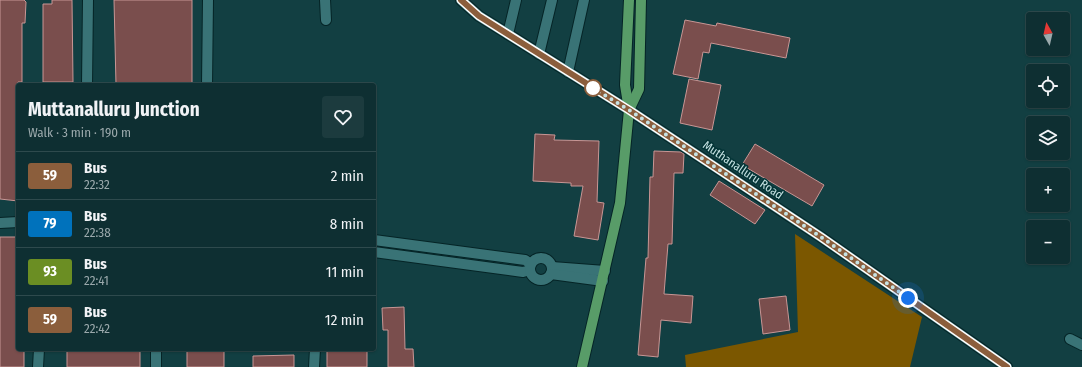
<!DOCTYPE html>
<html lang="en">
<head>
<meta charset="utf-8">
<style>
	body { margin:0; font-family:"Fira Sans Condensed",sans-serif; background:#1c3b3e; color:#f1f3f6; height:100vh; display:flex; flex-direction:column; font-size:15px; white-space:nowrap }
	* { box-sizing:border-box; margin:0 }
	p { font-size:13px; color:#9ba9ac }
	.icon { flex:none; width:22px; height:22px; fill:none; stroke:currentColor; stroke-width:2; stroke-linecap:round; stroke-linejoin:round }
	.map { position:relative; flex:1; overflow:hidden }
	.panel { position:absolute; left:16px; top:83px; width:360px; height:268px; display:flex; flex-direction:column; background:#0e2f32; border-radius:4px; box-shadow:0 1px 3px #0004,0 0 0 1px #2e4a4d }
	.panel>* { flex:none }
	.badge { padding:0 8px; border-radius:3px; font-size:14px; line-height:26px }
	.needle { width:26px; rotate:352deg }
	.buttons { position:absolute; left:1026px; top:12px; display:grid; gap:8px }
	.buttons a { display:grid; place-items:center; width:44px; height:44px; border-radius:4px; background:#0e2f32; box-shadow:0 1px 3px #0004,0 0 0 1px #2e4a4d; font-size:20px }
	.you { position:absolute; width:20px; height:20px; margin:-10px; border:3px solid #fff; border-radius:50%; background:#1a73e8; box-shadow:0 0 0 6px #1a73e833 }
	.map>.badge { position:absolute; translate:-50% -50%; box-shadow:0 0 0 2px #fff }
	.round { display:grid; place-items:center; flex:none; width:42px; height:42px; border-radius:4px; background:#1c3b3e }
	.headline { display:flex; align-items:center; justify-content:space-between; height:68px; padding:0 12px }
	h1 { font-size:19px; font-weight:700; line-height:30px }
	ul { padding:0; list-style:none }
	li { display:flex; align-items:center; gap:12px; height:48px; padding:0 12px; border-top:1px solid #2e4a4d }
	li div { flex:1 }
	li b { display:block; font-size:15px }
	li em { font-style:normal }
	li .badge { min-width:44px; font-weight:700; text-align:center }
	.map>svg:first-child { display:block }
	.green { fill:#7b5700 }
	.building { fill:#7a4e4d; stroke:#c89695 }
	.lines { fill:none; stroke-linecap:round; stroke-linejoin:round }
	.minor-casing { stroke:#052426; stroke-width:12 }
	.major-casing { stroke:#052426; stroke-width:12 }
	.minor { stroke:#397376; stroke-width:10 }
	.major { stroke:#589c68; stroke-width:10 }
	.line-casing { stroke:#fff; stroke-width:9 }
	.line { stroke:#8b5e3c; stroke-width:6 }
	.walk { stroke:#c6e2e3; stroke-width:4; stroke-dasharray:0 7.2 }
	.stop-dot { fill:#fff; stroke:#8b5e3c; stroke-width:2 }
	.labels { text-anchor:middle; stroke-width:3; stroke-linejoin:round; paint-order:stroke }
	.street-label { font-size:12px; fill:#c6e2e3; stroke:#043537 }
</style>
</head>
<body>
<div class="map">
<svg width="1082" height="367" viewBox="0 0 1082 367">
	<rect width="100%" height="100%" fill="#123f42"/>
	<!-- green -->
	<path class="green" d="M795,234L922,317L910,367H686L685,355L798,332Z"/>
	<!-- building -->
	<g class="building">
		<path d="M0,0H24L26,2L25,23H22V82H18V201L0,199Z"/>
		<path d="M52,0H72L73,82H43V4H52Z"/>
		<path d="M114,0H192V85H116Z"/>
		<path d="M685,20L716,26L717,23L790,38L786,58L711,43L709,53L703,52L698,79L673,74Z"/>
		<path d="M689,79L721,85L712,130L680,123Z"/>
		<path d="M535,134L555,135L554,140L599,141L597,202L604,203L598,240L574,236L583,186H571V183L533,181Z"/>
		<path d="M755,144L824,185L812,206L742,165Z"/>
		<path d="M654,151L681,152L684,154L683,173H674L672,244H668L664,294L693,296L691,323L661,320L658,357L638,355L646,258H648L650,177H653Z"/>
		<path d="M719,181L765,210L755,224L710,195Z"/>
		<path d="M0,237H18V349H24V367H0Z"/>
		<path d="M786,296L790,330L763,334L759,299Z"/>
		<path d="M404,307L405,349H413L414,367H388V330H383L382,308Z"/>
		<rect x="67" y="349" width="73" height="18"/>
		<rect x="187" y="349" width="37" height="18"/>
		<rect x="327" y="349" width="40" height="18"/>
		<path d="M294,355V367H253V356Z"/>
	</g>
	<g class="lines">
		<defs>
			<g id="minor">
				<path d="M325,0L326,20"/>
				<path d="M461,0L479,16L629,110L821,237L1007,367"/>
				<path d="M508,34L516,0"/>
				<path d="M539,54L552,0"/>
				<path d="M568,72L584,0"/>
				<path d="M87,85L88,0"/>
				<path d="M207,85L208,0"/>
				<path d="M0,223L18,222"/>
				<path d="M374,240L525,260L531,264"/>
				<path d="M374,252L523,272L530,270"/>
				<circle cx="541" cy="269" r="11"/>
				<path d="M552,267L605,271"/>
				<path d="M551,274L603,281"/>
				<path d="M1070,339L1082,345"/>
				<path d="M38,367L39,349"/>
				<path d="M156,367V349"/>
				<path d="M314,367L315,349"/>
			</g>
			<g id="major">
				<path d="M629,110L639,89L641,0"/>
				<path d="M582,367L620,203L629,110L625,85L629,0"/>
			</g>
		</defs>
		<!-- minor casing -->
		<use href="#minor" class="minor-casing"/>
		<!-- major casing -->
		<use href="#major" class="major-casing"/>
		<!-- minor -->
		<use href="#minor" class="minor"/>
		<!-- major -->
		<use href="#major" class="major"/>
	</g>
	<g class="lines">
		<defs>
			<path id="line" d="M461,0L479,16L629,110L821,237L1007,367"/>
		</defs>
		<!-- line casing -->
		<use href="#line" class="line-casing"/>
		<!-- line -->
		<use href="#line" class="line"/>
		<!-- walk -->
		<path class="walk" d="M593,88L629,110L821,237L908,298"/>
	</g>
	<!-- markers -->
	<circle class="stop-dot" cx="593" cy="88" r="8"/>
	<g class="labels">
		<!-- street labels -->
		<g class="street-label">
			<text transform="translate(743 170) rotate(34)" y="4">Muthanalluru Road</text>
		</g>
	</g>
</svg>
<div class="buttons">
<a><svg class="needle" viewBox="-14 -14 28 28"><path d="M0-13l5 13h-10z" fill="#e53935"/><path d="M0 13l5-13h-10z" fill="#9ba9ac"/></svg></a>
<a><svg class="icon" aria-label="locate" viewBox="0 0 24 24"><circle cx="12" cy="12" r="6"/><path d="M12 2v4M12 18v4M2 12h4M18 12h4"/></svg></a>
<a><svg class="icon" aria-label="layers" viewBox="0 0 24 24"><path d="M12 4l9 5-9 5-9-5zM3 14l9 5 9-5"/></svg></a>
<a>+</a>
<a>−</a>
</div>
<div class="you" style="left:908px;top:298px"></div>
<section class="panel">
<div class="headline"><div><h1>Muttanalluru Junction</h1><p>Walk · 3 min · 190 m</p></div><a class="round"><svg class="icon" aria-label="heart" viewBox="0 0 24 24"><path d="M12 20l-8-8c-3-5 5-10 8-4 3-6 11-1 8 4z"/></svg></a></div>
<ul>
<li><span class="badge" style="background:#8b5e3c;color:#fff">59</span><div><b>Bus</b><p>22:32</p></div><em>2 min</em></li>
<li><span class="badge" style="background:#0072bc;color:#fff">79</span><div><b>Bus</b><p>22:38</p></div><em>8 min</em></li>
<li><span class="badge" style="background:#6b8e23;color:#fff">93</span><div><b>Bus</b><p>22:41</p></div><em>11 min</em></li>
<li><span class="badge" style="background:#8b5e3c;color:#fff">59</span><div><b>Bus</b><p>22:42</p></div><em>12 min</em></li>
</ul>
</section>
</div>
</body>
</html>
